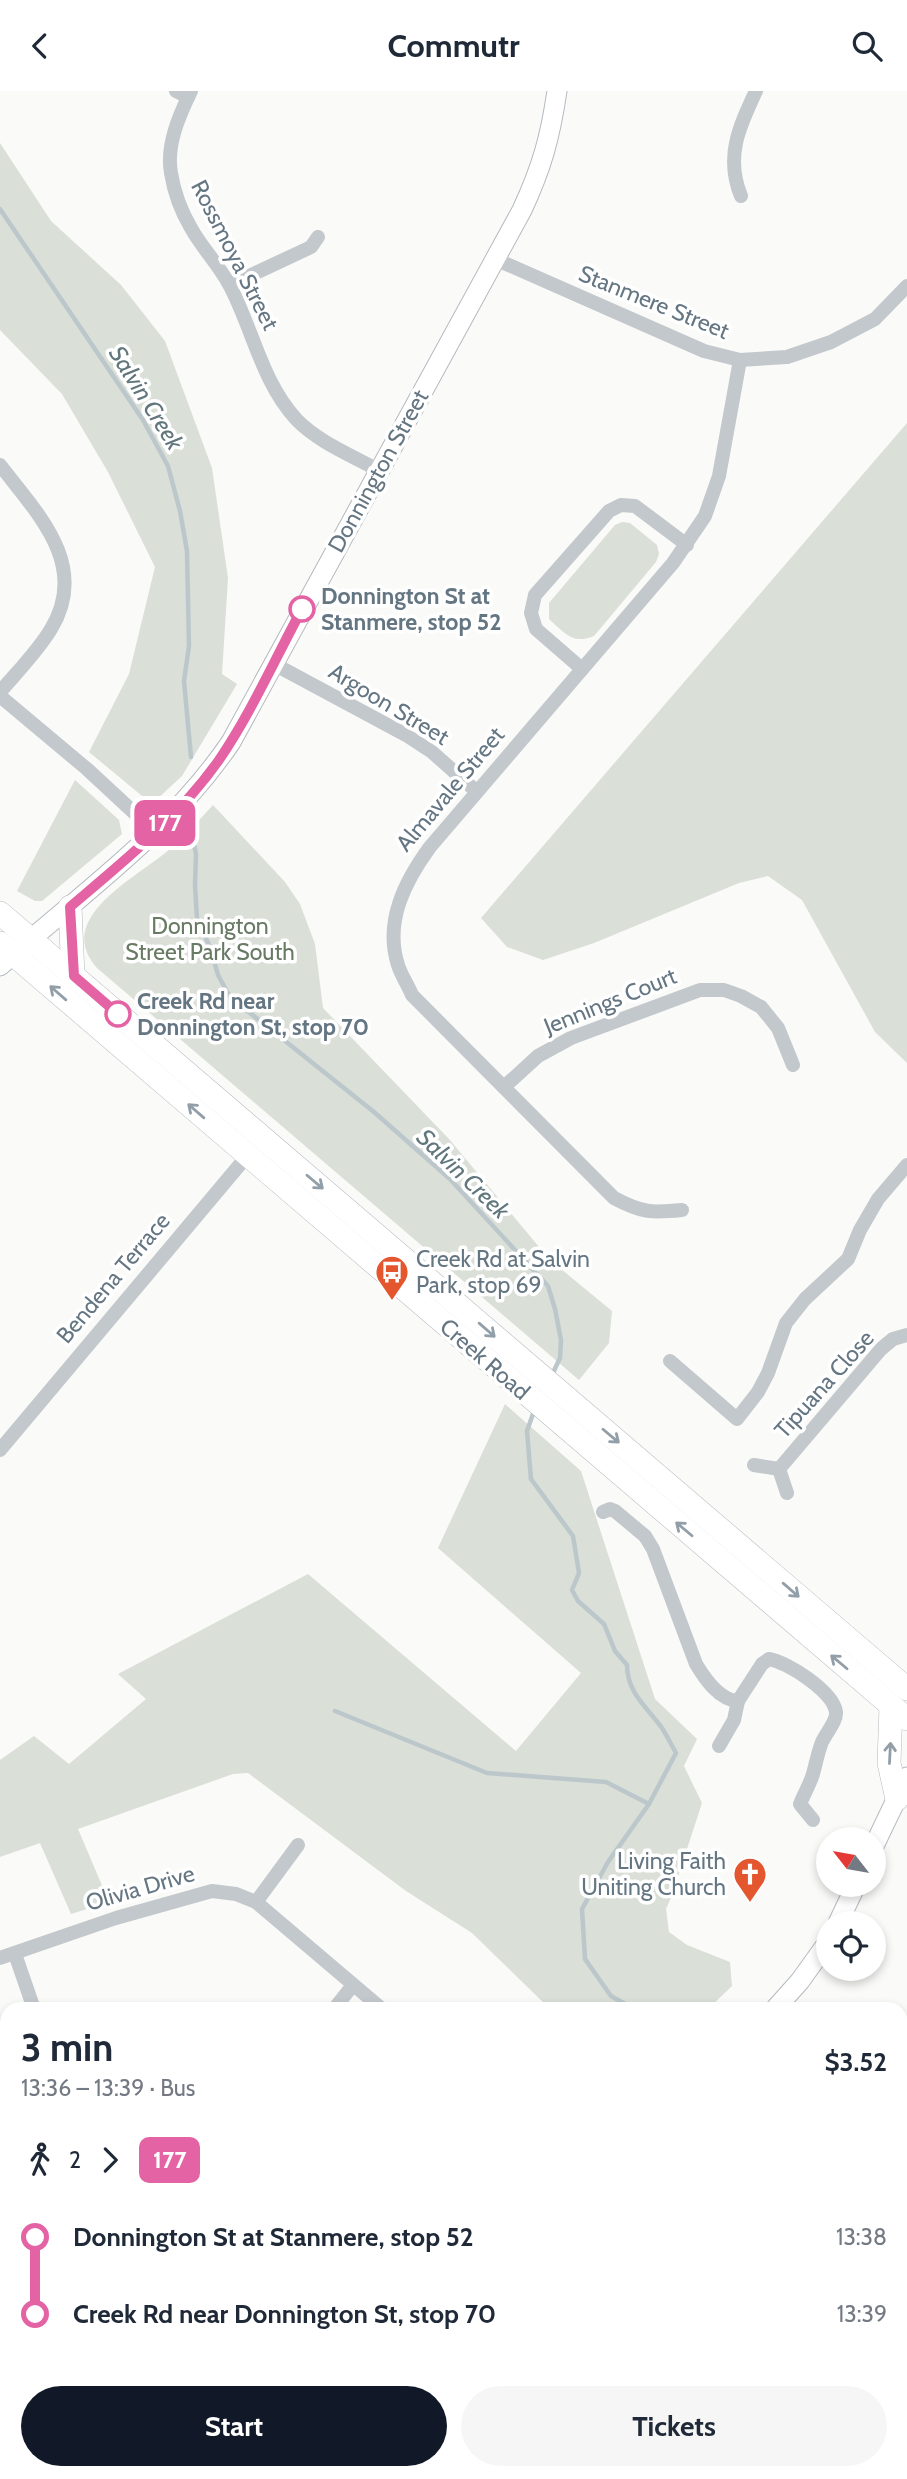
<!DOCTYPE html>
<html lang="en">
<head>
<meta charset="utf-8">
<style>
	body { margin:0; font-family:Cabin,sans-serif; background:#f6f6f7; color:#1f2937; height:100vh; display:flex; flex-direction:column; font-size:26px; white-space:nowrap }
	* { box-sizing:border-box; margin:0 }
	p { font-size:23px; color:#747a83 }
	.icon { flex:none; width:38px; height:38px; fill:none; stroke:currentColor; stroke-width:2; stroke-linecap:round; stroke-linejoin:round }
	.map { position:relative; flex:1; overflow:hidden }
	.panel { position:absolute; left:0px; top:1911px; width:908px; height:478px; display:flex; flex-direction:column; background:#fff; border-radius:21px 21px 0 0; box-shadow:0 4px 10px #0003 }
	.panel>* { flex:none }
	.badge { padding:0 14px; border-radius:10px; font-size:24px; line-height:46px }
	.needle { width:46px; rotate:301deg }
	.tools { position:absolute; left:816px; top:1736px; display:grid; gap:14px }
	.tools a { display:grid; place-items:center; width:70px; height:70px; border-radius:50%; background:#fff; box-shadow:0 4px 10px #0003; font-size:35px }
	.map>.badge { position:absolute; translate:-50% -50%; box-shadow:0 0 0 4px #fff }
	.legs { display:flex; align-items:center; gap:10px; height:77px; padding:0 21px; font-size:23px }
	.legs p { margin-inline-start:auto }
	.head { display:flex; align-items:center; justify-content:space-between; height:119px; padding:0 21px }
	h1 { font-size:38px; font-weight:700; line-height:52px }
	.action { display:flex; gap:14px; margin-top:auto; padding:14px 21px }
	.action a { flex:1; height:80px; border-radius:42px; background:#111827; color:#fff; font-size:28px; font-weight:700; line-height:80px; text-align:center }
	.action a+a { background:#f6f6f7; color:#1f2937 }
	ul { padding:0 21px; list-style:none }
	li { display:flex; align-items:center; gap:24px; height:77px; font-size:26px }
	li i { display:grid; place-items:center; width:10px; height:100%; margin:0 9px; background:currentColor }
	li i::after { content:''; width:18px; height:18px; margin:-9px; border:5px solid; border-radius:50%; background:#fff }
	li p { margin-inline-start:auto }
	li:first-child i { background:linear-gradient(#0000 50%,currentColor 0) }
	li:last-child i { background:linear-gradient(currentColor 50%,#0000 0) }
	header { display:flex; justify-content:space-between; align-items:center; height:91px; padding:0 21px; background:#fff; font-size:32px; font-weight:700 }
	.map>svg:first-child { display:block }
	.green { fill:#dadfd7 }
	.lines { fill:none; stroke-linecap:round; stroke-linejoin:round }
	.stream { stroke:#bbc7cb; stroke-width:4.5 }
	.secondary-casing { stroke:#b3babf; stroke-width:21 }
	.primary-casing { stroke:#b5babe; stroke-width:24 }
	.street { stroke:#c3c8cc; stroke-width:14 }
	.secondary { stroke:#fff; stroke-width:19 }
	.primary { stroke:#fff; stroke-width:23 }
	.oneway { stroke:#939fa8 }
	.line-1-casing { stroke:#fff; stroke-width:16 }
	.line-1 { stroke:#e463a4; stroke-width:10 }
	.stop-1-dot { fill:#fff; stroke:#e463a4; stroke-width:3.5 }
	.labels { text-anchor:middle; stroke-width:7; stroke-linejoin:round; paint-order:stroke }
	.street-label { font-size:23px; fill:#657683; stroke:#fff }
	.stop-label { font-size:23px; font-weight:bold; fill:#657683; stroke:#fff; text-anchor:start }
	.park-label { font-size:23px; fill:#687a64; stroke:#fff }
	.poi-label { font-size:23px; fill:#657683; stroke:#fff; text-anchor:start }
	.water-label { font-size:24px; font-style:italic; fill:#60757c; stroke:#fff }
</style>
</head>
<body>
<header><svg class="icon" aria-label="back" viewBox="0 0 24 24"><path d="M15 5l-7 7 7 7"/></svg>Commutr<svg class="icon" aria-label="search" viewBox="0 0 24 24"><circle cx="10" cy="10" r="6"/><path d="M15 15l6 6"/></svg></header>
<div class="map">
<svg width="907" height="2388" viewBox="0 0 907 2388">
	<rect width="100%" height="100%" fill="#fafaf8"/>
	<!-- green -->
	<g class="green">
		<path d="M0,52L51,130L121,194L165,250L212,377L228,487L222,583L237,593L182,685L156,709H147L89,661L129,583L155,476L108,381L62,303L0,239Z"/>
		<path d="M907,332V972L875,941L802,809L768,785L739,792L594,852L543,869L507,856L481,827Z"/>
		<path d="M622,431L630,432L657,454L659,463L656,471L594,545C572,554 565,542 549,528V512L615,434Z"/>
		<path d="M75,689L119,729L122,743L42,810H35L17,800Z"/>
		<path d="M213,714L285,791L300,813L315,853L323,917L449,1048L550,1169L612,1220L609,1252L579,1289L97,877C52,826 139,786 171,757C186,744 199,729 213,714Z"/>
		<path d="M505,1313L581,1380L655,1608L697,1648L684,1675L702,1712L672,1804L666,1818L669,1841L687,1854L730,1871L732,1895L708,1918H550L472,1842L406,1800L248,1682L233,1683L78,1738L109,1811L71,1823L40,1752L0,1766V1669L34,1645L69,1673L146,1608L118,1583L308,1483L516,1660L581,1582L438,1457Z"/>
		<path d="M0,2022L7,2028V2382H23L22,2388H0Z"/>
		<path d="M901,2340L907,2348V2388H728L721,2382H901Z"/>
	</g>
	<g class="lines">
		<!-- stream -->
		<g class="stream">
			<path d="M0,118L143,329L168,375L180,420L187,460L189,555L184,590L191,666"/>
			<path d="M191,737L196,763L195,794L197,828L210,856L218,884L230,906L374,1021L450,1088L548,1195L555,1218L561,1249L560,1267L552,1284"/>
			<path d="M534,1320L527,1340L531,1388L573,1445L579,1482L572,1499L578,1510L604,1533L615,1560L627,1574C627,1602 647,1616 662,1637C667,1645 671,1653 676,1662L649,1713L608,1771L582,1818L585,1868L611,1905L634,1918"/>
			<path d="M335,1620L487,1682L606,1691L649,1713"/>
			<path d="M877,2382L879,2388"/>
		</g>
		<defs>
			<g id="secondary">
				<path d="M0,875C81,803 170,741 231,651L522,119C542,76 550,47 557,0"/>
				<path d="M873,1757L907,1686"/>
				<path d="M838,1832L856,1794"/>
				<path d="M775,1918L800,1890L828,1851"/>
				<path d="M352,2388L356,2382"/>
			</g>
			<g id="primary">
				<path d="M70,816L73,885"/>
				<path d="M0,822L907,1598"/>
				<path d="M0,852L907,1628"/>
				<path d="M891,1615L889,1672L897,1708"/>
			</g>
		</defs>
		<!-- secondary casing -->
		<use href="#secondary" class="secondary-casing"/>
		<!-- primary casing -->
		<use href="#primary" class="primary-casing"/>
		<!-- street -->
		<g class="street">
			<path d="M176,0L188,6"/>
			<path d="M191,0C179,25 166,54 171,82C174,101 181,120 191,137C202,157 219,174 230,195C253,239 262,291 296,328C318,351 351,364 378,379"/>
			<path d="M741,105C725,66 739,36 756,0"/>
			<path d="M495,168L704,260L740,269L787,266L831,251L875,228L907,195"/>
			<path d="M230,194L311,156L318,146"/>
			<path d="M272,572L406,644L432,661L476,700"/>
			<path d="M582,578L536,538L531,522L535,504L609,420L621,414L635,415L687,454"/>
			<path d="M0,601C17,581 38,560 51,538C90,474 37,422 0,374"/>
			<path d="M0,605L87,678L155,741"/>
			<path d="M504,996L538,965L571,947L700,899H724L741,905L761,916L778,937L793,974"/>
			<path d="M682,1119C652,1122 642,1122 614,1107L412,904C408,894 401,884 398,874C384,831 405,790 430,756L673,472L705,425L719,385L740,269"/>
			<path d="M670,1270L737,1328L758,1301L768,1282L786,1232L805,1208L848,1168L860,1139L878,1108L907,1074"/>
			<path d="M0,1359L253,1058"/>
			<path d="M754,1374L779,1378L787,1402"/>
			<path d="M779,1378L881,1258L893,1248L907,1244"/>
			<path d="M603,1421L610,1418L615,1420L645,1445L653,1458L696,1573C705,1588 719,1609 738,1610L762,1573L769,1568C787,1571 833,1600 836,1621C837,1630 826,1642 822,1651C818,1661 816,1672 813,1683C810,1693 804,1703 800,1713L813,1729"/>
			<path d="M719,1655L734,1629L738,1610"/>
			<path d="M256,1811L298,1754"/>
			<path d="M15,1863L34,1918"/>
			<path d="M0,1867L116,1827L212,1800L236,1803L256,1811L382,1918"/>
			<path d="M334,1918L353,1894"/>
			<path d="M212,2382L219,2388"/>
			<path d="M699,2382L707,2388"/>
		</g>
		<!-- secondary -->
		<use href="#secondary" class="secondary"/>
		<!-- primary -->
		<use href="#primary" class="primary"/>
	</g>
	<!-- one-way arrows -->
	<defs><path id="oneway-shaft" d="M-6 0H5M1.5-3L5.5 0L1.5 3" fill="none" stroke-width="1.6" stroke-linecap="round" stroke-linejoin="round" transform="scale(1.75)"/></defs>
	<g class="oneway">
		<use href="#oneway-shaft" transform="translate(58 902) rotate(-139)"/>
		<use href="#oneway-shaft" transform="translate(196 1020) rotate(-139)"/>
		<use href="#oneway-shaft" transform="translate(315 1091) rotate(40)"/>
		<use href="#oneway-shaft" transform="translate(487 1239) rotate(41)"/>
		<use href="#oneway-shaft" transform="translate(611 1345) rotate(40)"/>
		<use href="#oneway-shaft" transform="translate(684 1438) rotate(-140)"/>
		<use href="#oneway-shaft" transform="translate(791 1499) rotate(41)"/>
		<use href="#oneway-shaft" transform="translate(839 1571) rotate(-140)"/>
		<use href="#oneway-shaft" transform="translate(890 1662) rotate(-87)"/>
	</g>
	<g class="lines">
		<defs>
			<path id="line-1" d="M118,923L74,885L70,816C123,771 179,726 219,669C251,622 275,568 302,518"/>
		</defs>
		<!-- line-1 casing -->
		<use href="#line-1" class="line-1-casing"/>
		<!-- line-1 -->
		<use href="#line-1" class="line-1"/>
	</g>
	<!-- icons -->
	<defs>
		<symbol id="bus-pin" viewBox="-11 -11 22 30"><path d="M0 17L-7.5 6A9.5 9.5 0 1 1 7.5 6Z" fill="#e4572e" stroke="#fff"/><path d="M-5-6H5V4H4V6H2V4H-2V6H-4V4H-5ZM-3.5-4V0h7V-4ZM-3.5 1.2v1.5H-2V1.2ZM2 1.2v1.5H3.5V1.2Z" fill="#fff"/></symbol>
		<symbol id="church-pin" viewBox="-11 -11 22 30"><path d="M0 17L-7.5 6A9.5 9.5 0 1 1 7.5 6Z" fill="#e4572e" stroke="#fff"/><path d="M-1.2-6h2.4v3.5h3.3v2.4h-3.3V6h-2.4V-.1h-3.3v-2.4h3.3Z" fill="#fff"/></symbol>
	</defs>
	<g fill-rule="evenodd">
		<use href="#bus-pin" x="373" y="1162" width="38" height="52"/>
		<use href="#church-pin" x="731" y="1764" width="38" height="52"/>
	</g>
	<!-- markers -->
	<g class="stop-1-dot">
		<circle cx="302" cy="518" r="12"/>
		<circle cx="118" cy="923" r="12"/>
	</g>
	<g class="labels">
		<!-- street labels -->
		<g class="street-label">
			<text transform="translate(235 164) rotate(63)" y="8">Rossmoya Street</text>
			<text transform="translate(654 211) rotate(22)" y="8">Stanmere Street</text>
			<text transform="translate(378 380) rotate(-61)" y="8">Donnington Street</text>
			<text transform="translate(389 613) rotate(31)" y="8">Argoon Street</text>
			<text transform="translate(450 698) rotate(-50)" y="8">Almavale Street</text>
			<text transform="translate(610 910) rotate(-22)" y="8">Jennings Court</text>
			<text transform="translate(113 1187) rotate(-50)" y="8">Bendena Terrace</text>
			<text transform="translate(485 1268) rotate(41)" y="8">Creek Road</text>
			<text transform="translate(824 1293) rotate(-48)" y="8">Tipuana Close</text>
			<text transform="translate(140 1797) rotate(-16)" y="8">Olivia Drive</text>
		</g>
		<!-- stop labels -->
		<g class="stop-label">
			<text x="321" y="513">Donnington St at<tspan x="321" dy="26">Stanmere, stop 52</tspan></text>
			<text x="137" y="918">Creek Rd near<tspan x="137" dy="26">Donnington St, stop 70</tspan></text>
		</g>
		<!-- park labels -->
		<g class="park-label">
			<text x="210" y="843">Donnington<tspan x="210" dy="26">Street Park South</tspan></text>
		</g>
		<!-- poi labels -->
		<g class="poi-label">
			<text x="416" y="1176">Creek Rd at Salvin<tspan x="416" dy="26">Park, stop 69</tspan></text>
			<text x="726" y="1778" text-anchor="end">Living Faith<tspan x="726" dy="26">Uniting Church</tspan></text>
		</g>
		<!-- water labels -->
		<g class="water-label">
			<text transform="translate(146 307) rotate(58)" y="8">Salvin Creek</text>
			<text transform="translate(463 1083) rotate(44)" y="8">Salvin Creek</text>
		</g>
	</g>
</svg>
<div class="tools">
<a><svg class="needle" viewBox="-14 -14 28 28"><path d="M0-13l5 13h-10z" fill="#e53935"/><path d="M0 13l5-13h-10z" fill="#747a83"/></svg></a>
<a><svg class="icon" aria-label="locate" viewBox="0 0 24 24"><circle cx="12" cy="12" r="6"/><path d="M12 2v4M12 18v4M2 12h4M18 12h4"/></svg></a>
</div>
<b class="badge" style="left:165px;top:732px;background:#e463a4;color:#fff">177</b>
<section class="panel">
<div class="head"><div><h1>3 min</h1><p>13:36 – 13:39 · Bus</p></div><b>$3.52</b></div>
<div class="legs"><svg class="icon" aria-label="walk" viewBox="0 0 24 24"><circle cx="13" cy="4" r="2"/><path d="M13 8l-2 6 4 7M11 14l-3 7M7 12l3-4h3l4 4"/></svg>2<svg class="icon" aria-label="forward" viewBox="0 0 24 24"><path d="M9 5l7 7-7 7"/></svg><b class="badge" style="background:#e463a4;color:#fff">177</b></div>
<ul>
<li><i style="color:#e463a4"></i><b>Donnington St at Stanmere, stop 52</b><p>13:38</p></li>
<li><i style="color:#e463a4"></i><b>Creek Rd near Donnington St, stop 70</b><p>13:39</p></li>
</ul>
<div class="action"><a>Start</a><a>Tickets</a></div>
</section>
</div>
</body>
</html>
